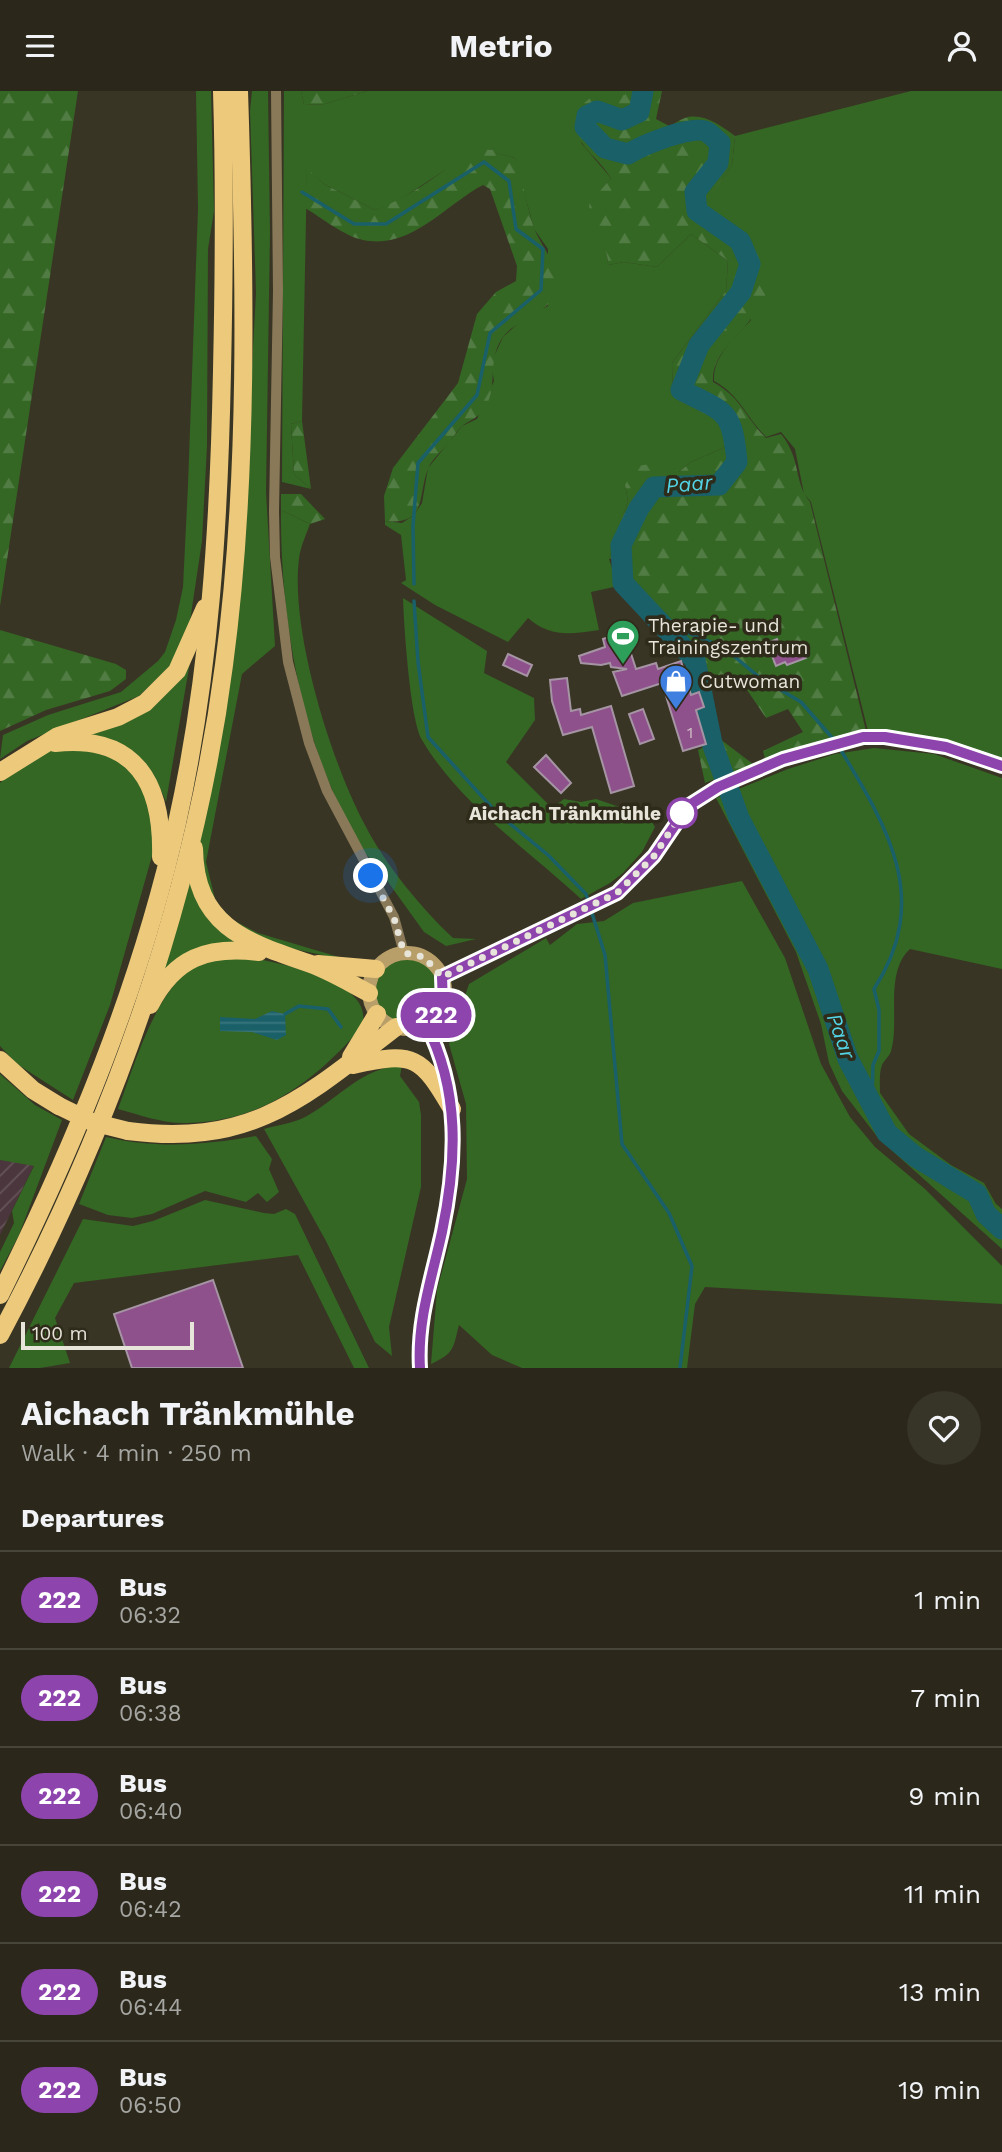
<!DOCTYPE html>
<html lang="en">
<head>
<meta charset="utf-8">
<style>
	body { margin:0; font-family:"Work Sans",sans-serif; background:#373428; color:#f1f3f6; height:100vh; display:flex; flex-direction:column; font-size:26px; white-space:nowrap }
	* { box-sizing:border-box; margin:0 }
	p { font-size:23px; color:#a6a6a3 }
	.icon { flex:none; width:38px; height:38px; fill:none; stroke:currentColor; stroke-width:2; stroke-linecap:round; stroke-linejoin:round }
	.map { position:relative; height:1277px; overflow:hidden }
	.side { display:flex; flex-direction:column; background:#2b281b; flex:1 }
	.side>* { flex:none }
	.badge { padding:0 14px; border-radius:23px; font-size:24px; line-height:46px }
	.scale { position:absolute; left:21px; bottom:18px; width:173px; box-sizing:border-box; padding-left:7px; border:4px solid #e7e4da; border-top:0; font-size:19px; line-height:24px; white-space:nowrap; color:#e7e4da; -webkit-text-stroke:5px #2f2b1a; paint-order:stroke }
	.you { position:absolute; width:35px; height:35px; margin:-18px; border:5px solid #fff; border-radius:50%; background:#1a73e8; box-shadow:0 0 0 10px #1a73e833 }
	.map>.badge { position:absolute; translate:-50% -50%; box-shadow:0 0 0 4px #fff }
	h2 { padding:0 21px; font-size:26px; line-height:63px }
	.round { display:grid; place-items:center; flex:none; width:74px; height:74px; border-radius:37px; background:#373428 }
	.summary { display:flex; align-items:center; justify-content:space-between; height:119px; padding:0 21px }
	h1 { font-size:33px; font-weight:700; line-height:52px }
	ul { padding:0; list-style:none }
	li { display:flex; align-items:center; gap:21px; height:98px; padding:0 21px; border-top:2px solid #47443a }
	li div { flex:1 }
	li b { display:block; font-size:26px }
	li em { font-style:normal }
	li .badge { min-width:77px; font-weight:700; text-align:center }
	header { display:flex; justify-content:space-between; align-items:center; height:91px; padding:0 21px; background:#2b281b; font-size:32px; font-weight:700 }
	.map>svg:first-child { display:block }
	.industrial { fill:url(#industrial-furrows) }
	.green { fill:#346624 }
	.forest { fill:url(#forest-firs) }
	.water { fill:url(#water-rules) }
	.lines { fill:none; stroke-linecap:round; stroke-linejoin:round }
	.stream { stroke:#1a6069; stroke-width:3.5 }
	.river { stroke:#1a6069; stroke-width:21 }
	.building { fill:#8e518b; stroke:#a594a3; stroke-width:2 }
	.minor { stroke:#897958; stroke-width:10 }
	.tertiary { stroke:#897958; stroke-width:12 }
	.secondary { stroke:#b89f69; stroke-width:14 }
	.trunk { stroke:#edc97c; stroke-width:18 }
	.trunk-bridge { stroke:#edc97c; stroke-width:18 }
	.line-casing { stroke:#fff; stroke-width:16 }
	.line { stroke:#8e44ad; stroke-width:10 }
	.walk { stroke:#e7e4da; stroke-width:7; stroke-dasharray:0 12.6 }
	.stop-dot { fill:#fff; stroke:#8e44ad; stroke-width:3.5 }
	.labels { text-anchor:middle; stroke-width:7; stroke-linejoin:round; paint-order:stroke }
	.number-label { font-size:16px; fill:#d1bfc6 }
	.poi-label { font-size:19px; fill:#e7e4da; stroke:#2f2b1a; text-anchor:start }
	.stop-label { font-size:19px; font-weight:bold; fill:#e7e4da; stroke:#2f2b1a; text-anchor:end }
	.water-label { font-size:21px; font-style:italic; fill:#53d5e7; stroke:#2f2b1a }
</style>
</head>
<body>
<header><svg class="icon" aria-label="menu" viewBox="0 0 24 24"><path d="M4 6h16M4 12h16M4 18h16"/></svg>Metrio<svg class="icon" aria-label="person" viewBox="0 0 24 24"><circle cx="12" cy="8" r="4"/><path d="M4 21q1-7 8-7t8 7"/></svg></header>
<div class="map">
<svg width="1002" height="1277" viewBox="0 0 1002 1277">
	<defs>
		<pattern id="industrial-furrows" width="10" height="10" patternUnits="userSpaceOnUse" patternTransform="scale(1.75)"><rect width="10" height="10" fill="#4a363c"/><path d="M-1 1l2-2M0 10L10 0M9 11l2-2" fill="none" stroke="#645358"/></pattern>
		<pattern id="forest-firs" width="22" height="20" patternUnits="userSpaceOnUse" patternTransform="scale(1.75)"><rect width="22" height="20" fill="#346624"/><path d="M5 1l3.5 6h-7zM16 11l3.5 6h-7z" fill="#517c43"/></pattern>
		<pattern id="water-rules" width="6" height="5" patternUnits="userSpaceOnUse" patternTransform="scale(1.75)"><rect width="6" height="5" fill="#1a6069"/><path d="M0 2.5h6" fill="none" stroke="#3b777e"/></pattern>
	</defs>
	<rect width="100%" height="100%" fill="#393524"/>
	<!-- industrial -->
	<path class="industrial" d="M0,1069L34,1074L0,1144Z"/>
	<!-- green -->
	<g class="green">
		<path d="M196,0H211L214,120L208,158L207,355L202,450L190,530L170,575L139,605L27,650L0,668L3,644L48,624L121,601L158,570L165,561L176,529L183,496L188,394L198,118Z"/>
		<path d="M252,0H268L270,142L266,401L275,555L242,583L206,771L216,812L233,829L258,842L359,872L285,856L237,838L206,804L199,755L244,421L256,202L250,20Z"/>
		<path d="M284,0H301L304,14L325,13L367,0H625V4H613L581,52L611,87L590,113C595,132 608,156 608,174L624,171L657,176L691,143L728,170L726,200L672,272L673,304L721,332L728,355L691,371L679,381L625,394L628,410L609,468L618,495L591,501L599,539C571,543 551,547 528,527L508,551L435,514L401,492L406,489L401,444L385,434V430L402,432L414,424L422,412L428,377L462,335L477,328L494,290L491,272L503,246L524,227L548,215V158L534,138L515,67L495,62L498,56L445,79L395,112L375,119L324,93L307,78L302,330L291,333L294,383L311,398L282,391Z"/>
		<path d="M911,0H1002V671L868,640L811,411L804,403L795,358L781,341L766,346C746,326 740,304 714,290C713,264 734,248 751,229L708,107L732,74L735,45Z"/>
		<path d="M281,419L310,433C306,444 300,457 299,468C290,539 331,671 365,734C384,772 422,818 453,847L476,848L446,855L424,841L373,770C359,758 353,742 345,726C299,637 280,519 281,419Z"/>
		<path d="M403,507L487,560L484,582L534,607L535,629L506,671L552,717L564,708L581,711L596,708L649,726L655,736L642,761L623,782L610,792L581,808C529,760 458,711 422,649C410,628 404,535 403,507Z"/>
		<path d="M190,571L166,711C152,674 126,647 85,643C141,623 155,622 190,571Z"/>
		<path d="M874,657L934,663L1002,687V878L910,858C884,882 900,931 891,960C890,965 884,969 882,974C879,982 880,993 880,1002L909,1043L951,1074L984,1092L996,1113L1002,1118V1158L879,1048L842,1000L829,972L821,933L796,861L716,707L788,678L835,663Z"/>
		<path d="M48,659L108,660L141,686L157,747L110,914L73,1009L17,973L0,955V692L16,677Z"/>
		<path d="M190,778L247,854L158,891Z"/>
		<path d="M742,790L785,867L821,973L850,1026L875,1056L925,1098L1002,1175V1213L705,1196L695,1213L687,1277H522L492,1264L459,1234C453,1257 455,1262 431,1273L437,1199L467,1088L466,1013L449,953L469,893L546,847L550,854L577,833L604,830L633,812Z"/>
		<circle cx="407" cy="900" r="38"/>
		<path d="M248,866C280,872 380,891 361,937C314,991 261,1031 187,1032C164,1033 140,1024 118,1018C135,974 161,875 215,867C225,865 237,866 248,866Z"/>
		<path d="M402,974L400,985L419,1011L421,1024V1096L389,1236L392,1265L375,1251L326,1150L264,1038C278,1034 294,1032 307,1025C341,1006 359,978 402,974Z"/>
		<path d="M0,983L35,1014L62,1029L19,1144L0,1180V1161L14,1132L12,1120L34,1075L0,1069Z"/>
		<path d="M256,1045L272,1068L269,1078L279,1101L267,1111L258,1102L246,1111L205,1100L152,1123L132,1127L108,1124L79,1113L106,1046C158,1058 204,1054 256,1045Z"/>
		<path d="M205,1109L264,1122L274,1123L286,1118L295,1123L369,1277H354L298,1164L74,1192L55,1227L70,1272L40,1277H9L83,1128L133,1135L153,1130Z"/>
	</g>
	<!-- forest -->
	<g class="forest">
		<path d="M0,0H78L0,515Z"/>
		<path d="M301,0H367L325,13L304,14Z"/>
		<path d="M625,0H662L656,28L669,35C675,33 679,29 685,27C702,21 722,35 735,45L732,74L709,107L754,151L768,200C762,210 757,220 750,229C735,250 712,263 713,291C741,306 745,326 766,347L781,343C802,369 793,390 810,411L866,640L765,668L763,660L803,641L788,618L766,627L743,593L706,600L703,571L686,544L632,491L620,467L609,468L628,410L625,394L636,375L665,371L679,381L691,371L728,355L720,332L673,304L672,272L726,200L728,170L691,143L657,176L624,171L608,174C608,152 590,137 589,113L611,87C593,58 569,55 578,17L595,3L625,4Z"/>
		<path d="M499,55L496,62L515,67C523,89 526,111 533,134C540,156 560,172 556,198C552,223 517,227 503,246C486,270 499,294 485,317C479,327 469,329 461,336C456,341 452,348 448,353C442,360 431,369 428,378C417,406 428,434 385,430L384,405L393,377L458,292L477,223L496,201L516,190L517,175L490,98L483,94C445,114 411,159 363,149C344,145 322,127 305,117L307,77L324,93L375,119C413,105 443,80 474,57L491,59Z"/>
		<path d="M302,330L311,398L294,383L291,333Z"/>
		<path d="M281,403H301L325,428L310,433L281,419Z"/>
		<path d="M0,539L116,573L126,579V588L110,600L46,619L0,640Z"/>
		<path d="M720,648L753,673L705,692L698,659Z"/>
	</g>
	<!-- water -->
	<path class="water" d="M272,920L285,923L286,944L277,949L252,941L220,940V926L255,928Z"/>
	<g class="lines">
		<!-- stream -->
		<g class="stream">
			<path d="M302,101L354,133H386L484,71L509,90L516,138L543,158L541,199L490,242L477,304L418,372L413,435L414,493"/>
			<path d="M414,510L418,571L428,646L496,721L548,764L586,803L605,864L622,1053L669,1122L692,1175L680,1277"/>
			<path d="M660,531L723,556L759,586L801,611L835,650"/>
			<path d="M839,656C888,737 932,808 874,898L879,919V960L873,974L872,1008"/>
			<path d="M285,923L299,915L328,918L341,936"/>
		</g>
		<!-- river -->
		<path class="river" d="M643,0L639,21L622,29L597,20L587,25L585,36L605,57L628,63C643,54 693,33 707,41C711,43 716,49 720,52L718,72L695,101L697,120L740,150L750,173L741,201L699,254L681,299C726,322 732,318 737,371L719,394L654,396L639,417L621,454L623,492L695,569L712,652L739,727L818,878L848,968L887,1042L916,1066L977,1103L986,1123L1002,1138"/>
	</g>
	<!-- building -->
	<g class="building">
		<path d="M624,541L636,578L656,572L658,578L681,570L691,604L699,601L704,616L696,619L706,653L683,660L662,592L622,605L613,581L627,578L611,576L610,572L601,574L581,572L579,565L605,556L603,548Z"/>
		<path d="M777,548L781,560L800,552L806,567L787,574L785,571L776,575L767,552Z"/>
		<path d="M508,563L532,574L527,585L503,574Z"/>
		<path d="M567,587L571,620L580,618L581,624L611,615L634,695L611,702L592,636L563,644L552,610L550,589Z"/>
		<path d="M643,618L654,648L640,653L629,623Z"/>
		<path d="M546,664L571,692L561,702L534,676Z"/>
		<path d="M213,1189L243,1277H132L114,1223Z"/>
	</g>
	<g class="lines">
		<!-- minor -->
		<path class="minor" d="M276,0L278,200L274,420L275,466L288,571L309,652L327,700L394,826L404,862"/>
		<!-- tertiary -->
		<path class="tertiary" d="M442,886L616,802L654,765L688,715L718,697L783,668L863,646H885L946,656L1002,675"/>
		<!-- secondary -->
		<g class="secondary">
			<circle cx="407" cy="900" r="38"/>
			<path d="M420,1277C417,1229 431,1187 442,1141C457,1070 460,999 426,933"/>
		</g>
		<!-- trunk -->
		<g class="trunk">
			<path d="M55,652C136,643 163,693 161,766"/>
			<path d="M0,681L58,645L118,626L145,612L177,580L205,517"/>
			<path d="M194,757C195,833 243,850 305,871C327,878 348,891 369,902"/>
			<path d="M318,873L376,878"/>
			<path d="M150,914C175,866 207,855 259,861"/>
			<path d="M351,966L377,923"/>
			<path d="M0,969L33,999L59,1015"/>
			<path d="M353,974C414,960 421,965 452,1018"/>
			<path d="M128,1040C252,1056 304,1007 396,936"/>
			<path d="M0,1204C75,1053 140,897 177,732C210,583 219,433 222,280C224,187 225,94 222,0"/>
			<path d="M0,1244C110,1038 194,807 224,574C249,389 245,186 239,0"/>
		</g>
		<!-- trunk-bridge -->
		<path class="trunk-bridge" d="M59,1015L92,1031L128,1040"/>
	</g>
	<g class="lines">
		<defs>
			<path id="line" d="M420,1277C417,1229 432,1187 442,1141C457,1070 460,999 426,933L443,913L442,886L617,802L654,765L688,715L718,696L783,668L863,646H885L946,656L1002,675"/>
		</defs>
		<!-- line casing -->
		<use href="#line" class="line-casing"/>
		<!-- line -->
		<use href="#line" class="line"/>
		<!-- walk -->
		<path class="walk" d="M371,785L394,827L404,862L424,866L442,886L617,802L654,765L682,722"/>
	</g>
	<!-- icons -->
	<defs>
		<symbol id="stadium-pin" viewBox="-11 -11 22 30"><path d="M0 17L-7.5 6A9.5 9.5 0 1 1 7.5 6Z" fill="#2e9e5b" stroke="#2f2b1a"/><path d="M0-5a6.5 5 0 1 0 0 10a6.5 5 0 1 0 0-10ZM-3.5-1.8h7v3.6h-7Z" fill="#fff"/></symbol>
		<symbol id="shop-pin" viewBox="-11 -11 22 30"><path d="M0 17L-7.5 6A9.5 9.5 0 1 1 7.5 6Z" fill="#3f7fe0" stroke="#2f2b1a"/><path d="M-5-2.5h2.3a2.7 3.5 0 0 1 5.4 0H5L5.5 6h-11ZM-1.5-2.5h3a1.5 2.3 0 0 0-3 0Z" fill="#fff"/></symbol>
	</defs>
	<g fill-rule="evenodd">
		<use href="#stadium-pin" x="604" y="526" width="38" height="52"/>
		<use href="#shop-pin" x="657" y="571" width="38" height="52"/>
	</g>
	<!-- markers -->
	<circle class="stop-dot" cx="682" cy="722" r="14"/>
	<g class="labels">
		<!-- number labels -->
		<g class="number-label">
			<text x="690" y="647">1</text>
		</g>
		<!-- poi labels -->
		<g class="poi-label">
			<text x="648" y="541">Therapie- und<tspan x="648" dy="22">Trainingszentrum</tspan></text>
			<text x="700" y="597">Cutwoman</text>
		</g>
		<!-- stop labels -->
		<g class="stop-label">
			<text x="661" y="729">Aichach Tränkmühle</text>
		</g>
		<!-- water labels -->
		<g class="water-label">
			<text transform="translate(689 393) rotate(-5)" y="7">Paar</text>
			<text transform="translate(841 945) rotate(70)" y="7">Paar</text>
		</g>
	</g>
</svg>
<div class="scale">100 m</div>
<div class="you" style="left:371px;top:785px"></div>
<b class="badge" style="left:436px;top:924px;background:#8e44ad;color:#fff">222</b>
</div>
<section class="side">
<div class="summary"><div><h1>Aichach Tränkmühle</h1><p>Walk · 4 min · 250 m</p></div><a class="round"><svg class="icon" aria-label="heart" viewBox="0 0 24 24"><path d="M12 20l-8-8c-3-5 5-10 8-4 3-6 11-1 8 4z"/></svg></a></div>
<h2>Departures</h2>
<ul>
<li><span class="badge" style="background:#8e44ad;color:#fff">222</span><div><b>Bus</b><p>06:32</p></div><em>1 min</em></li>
<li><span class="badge" style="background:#8e44ad;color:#fff">222</span><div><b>Bus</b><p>06:38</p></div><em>7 min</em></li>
<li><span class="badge" style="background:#8e44ad;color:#fff">222</span><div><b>Bus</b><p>06:40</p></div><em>9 min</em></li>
<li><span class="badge" style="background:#8e44ad;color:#fff">222</span><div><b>Bus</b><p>06:42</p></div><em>11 min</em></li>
<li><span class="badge" style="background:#8e44ad;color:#fff">222</span><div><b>Bus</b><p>06:44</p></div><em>13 min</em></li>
<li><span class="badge" style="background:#8e44ad;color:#fff">222</span><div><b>Bus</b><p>06:50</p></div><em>19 min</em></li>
</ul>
</section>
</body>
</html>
